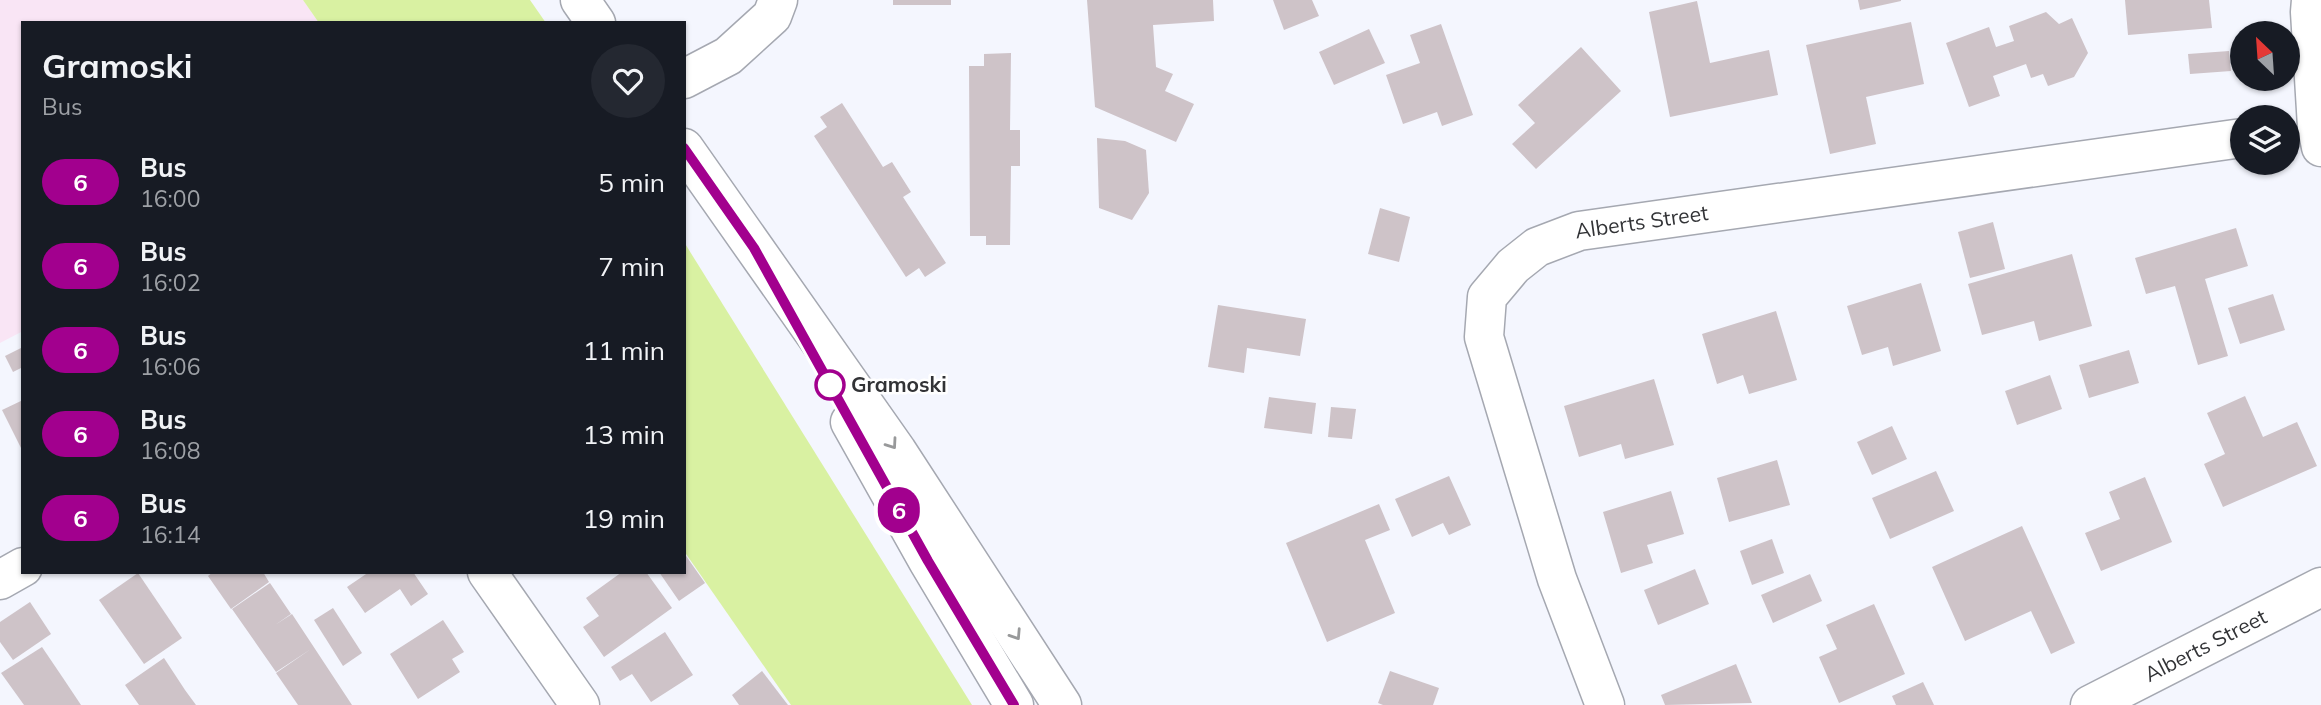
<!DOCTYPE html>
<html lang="en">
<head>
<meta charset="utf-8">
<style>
	body { margin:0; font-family:Mulish,sans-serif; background:#242831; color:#f1f3f6; height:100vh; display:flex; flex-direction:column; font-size:26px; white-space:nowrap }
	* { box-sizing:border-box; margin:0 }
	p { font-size:23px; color:#9ea1a6 }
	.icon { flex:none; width:38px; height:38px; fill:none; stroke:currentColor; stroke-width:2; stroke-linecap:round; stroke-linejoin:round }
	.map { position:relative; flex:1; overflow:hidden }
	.sheet { position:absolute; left:21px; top:21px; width:665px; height:553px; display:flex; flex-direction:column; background:#171b24; border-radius:0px; box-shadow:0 2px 5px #0004 }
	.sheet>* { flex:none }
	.badge { padding:0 14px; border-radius:23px; font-size:24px; line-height:46px }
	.needle { width:46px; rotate:335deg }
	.buttons { position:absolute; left:2230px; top:21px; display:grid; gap:14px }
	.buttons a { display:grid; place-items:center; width:70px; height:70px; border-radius:50%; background:#171b24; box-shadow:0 2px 5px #0004; font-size:35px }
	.map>.badge { position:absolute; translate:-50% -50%; box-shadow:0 0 0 4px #fff }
	.round { display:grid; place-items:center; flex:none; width:74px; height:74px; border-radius:37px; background:#242831 }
	.overview { display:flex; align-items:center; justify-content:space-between; height:119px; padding:0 21px }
	h1 { font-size:33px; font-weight:700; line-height:52px }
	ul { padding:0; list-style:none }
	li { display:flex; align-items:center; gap:21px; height:84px; padding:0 21px }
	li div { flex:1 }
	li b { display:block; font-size:26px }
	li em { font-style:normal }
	li .badge { min-width:77px; font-weight:700; text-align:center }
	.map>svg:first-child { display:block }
	.education { fill:#f9e5f5 }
	.green { fill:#d9f1a2 }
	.building { fill:#cec3c8 }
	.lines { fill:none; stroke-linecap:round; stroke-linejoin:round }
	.minor-casing { stroke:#a5a8b1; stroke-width:41 }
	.major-casing { stroke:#a5a8b1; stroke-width:41 }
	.minor { stroke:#fff; stroke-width:38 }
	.major { stroke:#fff; stroke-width:38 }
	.oneway { stroke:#98999a }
	.line-casing { stroke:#fff; stroke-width:16 }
	.line { stroke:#a2008e; stroke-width:10 }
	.stop-dot { fill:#fff; stroke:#a2008e; stroke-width:3.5 }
	.labels { text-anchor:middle; stroke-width:5; stroke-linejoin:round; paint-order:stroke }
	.street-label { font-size:21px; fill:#323336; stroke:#fff }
	.stop-label { font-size:21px; font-weight:bold; fill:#323336; stroke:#fff; text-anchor:start }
</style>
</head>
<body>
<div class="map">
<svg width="2321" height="705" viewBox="0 0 2321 705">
	<rect width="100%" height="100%" fill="#f4f6fe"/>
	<!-- education -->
	<path class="education" d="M0,0H303L319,23H23V331L0,343Z"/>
	<!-- green -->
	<g class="green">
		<path d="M303,0H530L546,23H319Z"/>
		<path d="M684,243V242L972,705H791L684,551Z"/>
	</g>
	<!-- building -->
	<g class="building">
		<rect x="893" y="0" width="58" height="5"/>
		<path d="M1087,0H1213L1214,21L1153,25L1156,67L1173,74L1165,91L1194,104L1176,142L1095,107Z"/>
		<path d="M1273,0H1312L1319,16L1284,30Z"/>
		<path d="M1858,0H1901V1L1860,10Z"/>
		<path d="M2125,0H2209L2212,28L2128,35Z"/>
		<path d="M1697,1L1710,63L1769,50L1778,95L1670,117L1649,12Z"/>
		<path d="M2046,12L2059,24L2072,18L2088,53L2074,77L2048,86L2043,74L2031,78L2026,64L1993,76L2000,96L1969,107L1946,43L1989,27L1996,47L2014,41L2009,26Z"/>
		<path d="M1911,22L1924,84L1866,97L1876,144L1830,154L1806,45Z"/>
		<path d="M1441,24L1473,115L1442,126L1437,112L1403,124L1386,75L1420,63L1410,35Z"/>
		<path d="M1369,29L1385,63L1334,85L1319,52Z"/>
		<path d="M1581,47L1621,91L1536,169L1512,144L1535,123L1518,105Z"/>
		<path d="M2229,51L2231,71L2190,74L2188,54Z"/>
		<path d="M1011,53L1010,130H1020V166H1011L1010,245H986V236H970L969,66H984V54Z"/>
		<path d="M842,103L883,167L892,162L911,192L903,197L946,263L925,277L919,268L906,277L814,136L827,127L820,117Z"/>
		<path d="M1097,138L1125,141L1146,150L1149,193L1132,220L1099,208Z"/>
		<path d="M1380,208L1410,217L1399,262L1368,254Z"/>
		<path d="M1993,222L2005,269L1970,278L1958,232Z"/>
		<path d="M2236,228L2248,266L2205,279L2228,356L2198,365L2175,286L2146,294L2135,258Z"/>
		<path d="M2072,254L2092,326L2039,341L2034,321L1982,335L1968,284Z"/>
		<path d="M1921,283L1941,351L1893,366L1888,347L1862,355L1847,306Z"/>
		<path d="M2273,294L2285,330L2240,344L2228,308Z"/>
		<path d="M1218,305L1306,319L1300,356L1247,348L1244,373L1208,367Z"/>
		<path d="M1776,311L1797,380L1749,394L1743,375L1717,384L1702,334Z"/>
		<path d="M23,347V367L13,372L5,356Z"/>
		<path d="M2129,350L2139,383L2089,398L2079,365Z"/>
		<path d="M2050,375L2062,409L2017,425L2005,391Z"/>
		<path d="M1654,379L1674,445L1625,459L1621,444L1579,457L1564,406Z"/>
		<path d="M2245,396L2263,437L2297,422L2317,466L2223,507L2204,464L2225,454L2207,413Z"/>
		<path d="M1269,397L1316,403L1312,434L1264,428Z"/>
		<path d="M23,400V452L2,410Z"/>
		<path d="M1331,407L1356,409L1352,439L1328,437Z"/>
		<path d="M1892,426L1907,459L1872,475L1857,442Z"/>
		<path d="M1777,460L1790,505L1729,522L1717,478Z"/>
		<path d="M1936,471L1954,511L1890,539L1872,498Z"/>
		<path d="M1449,476L1471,525L1449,535L1443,523L1412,537L1395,499Z"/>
		<path d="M2145,477L2172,542L2101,571L2085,533L2120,519L2109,492Z"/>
		<path d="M1671,491L1684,534L1647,545L1653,563L1621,573L1603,512Z"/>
		<path d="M1379,504L1390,530L1365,540L1395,613L1327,642L1286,543Z"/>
		<path d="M2022,526L2075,643L2051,654L2031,611L1965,641L1932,567Z"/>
		<path d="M1772,539L1784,573L1752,585L1740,551Z"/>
		<path d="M684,553L705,583L679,601L659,572H684Z"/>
		<path d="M1695,569L1709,604L1658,625L1644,590Z"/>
		<path d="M213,572H263L269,582L231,609L208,576Z"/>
		<path d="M369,572H413L428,594L411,606L400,589L365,613L347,587Z"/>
		<path d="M622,572H646L672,608L604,657L583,627L599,616L586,598Z"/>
		<path d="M138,573L182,638L144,664L99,600Z"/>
		<path d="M1810,574L1822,601L1773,623L1761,595Z"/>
		<path d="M270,583L291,614L275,625L292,614L352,705H298L276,673L311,649L276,672L232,609Z"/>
		<path d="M30,602L51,634L13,660L0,642V622Z"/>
		<path d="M1874,604L1905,674L1839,703L1819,657L1837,649L1826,625Z"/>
		<path d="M333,608L362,653L343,666L314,620Z"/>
		<path d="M443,620L464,652L452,659L460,672L418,699L390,654Z"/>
		<path d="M665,632L693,675L651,702L632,674L620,681L611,667Z"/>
		<path d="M42,647L63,678L81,705H24L1,673Z"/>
		<path d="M164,658L185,690L196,705H139L125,685Z"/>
		<path d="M1736,664L1752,703L1665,705L1661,695Z"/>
		<path d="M762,671L788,705H739L732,695Z"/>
		<path d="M1390,671L1439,688L1433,705H1383L1378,703Z"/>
		<path d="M1923,682L1934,705H1896L1892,696Z"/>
	</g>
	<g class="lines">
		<defs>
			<g id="minor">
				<path d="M2311,0L2310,12L2317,127L2321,147"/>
				<path d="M684,79L728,56L772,16L778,0"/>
				<path d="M487,572L580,705"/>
				<path d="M0,580L23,567"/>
				<path id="s1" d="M1605,705L1557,579L1484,337L1487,297L1513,266L1537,247L1579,231L2242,138"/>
				<path id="s2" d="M2090,705L2321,587"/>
			</g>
			<g id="major">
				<path d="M580,0L596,23"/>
				<path d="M684,148L897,451L1062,705"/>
				<path d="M850,422L928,561L1014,705"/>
			</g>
		</defs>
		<!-- minor casing -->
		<use href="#minor" class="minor-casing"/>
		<!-- major casing -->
		<use href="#major" class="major-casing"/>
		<!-- minor -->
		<use href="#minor" class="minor"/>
		<!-- major -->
		<use href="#major" class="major"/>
	</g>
	<!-- one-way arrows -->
	<defs><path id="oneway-chevron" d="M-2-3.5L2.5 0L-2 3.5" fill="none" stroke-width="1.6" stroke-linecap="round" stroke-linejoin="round" transform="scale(1.75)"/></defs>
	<g class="oneway">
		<use href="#oneway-chevron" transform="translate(892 444) rotate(55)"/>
		<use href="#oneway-chevron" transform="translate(1016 635) rotate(57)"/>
	</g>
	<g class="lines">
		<defs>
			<path id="line" d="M684,148L754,248L928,561L1014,705"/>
		</defs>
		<!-- line casing -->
		<use href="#line" class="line-casing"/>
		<!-- line -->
		<use href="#line" class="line"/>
	</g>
	<!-- markers -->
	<circle class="stop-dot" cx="830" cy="385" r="14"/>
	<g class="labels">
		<!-- street labels -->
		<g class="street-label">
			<text dy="7" stroke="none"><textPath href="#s1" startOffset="607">Alberts Street</textPath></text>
			<text dy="7" stroke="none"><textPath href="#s2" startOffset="130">Alberts Street</textPath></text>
		</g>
		<!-- stop labels -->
		<g class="stop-label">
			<text x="851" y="392">Gramoski</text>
		</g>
	</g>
</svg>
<div class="buttons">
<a><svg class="needle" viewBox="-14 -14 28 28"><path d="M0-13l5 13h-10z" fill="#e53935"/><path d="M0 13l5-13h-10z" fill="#9ea1a6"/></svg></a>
<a><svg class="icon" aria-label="layers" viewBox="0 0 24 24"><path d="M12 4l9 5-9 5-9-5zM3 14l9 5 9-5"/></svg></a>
</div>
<b class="badge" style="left:899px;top:510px;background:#a2008e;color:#fff">6</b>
<section class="sheet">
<div class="overview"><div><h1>Gramoski</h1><p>Bus</p></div><a class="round"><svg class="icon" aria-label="heart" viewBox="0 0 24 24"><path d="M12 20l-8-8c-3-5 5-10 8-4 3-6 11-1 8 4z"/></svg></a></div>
<ul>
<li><span class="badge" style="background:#a2008e;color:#fff">6</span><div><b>Bus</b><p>16:00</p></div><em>5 min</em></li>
<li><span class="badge" style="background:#a2008e;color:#fff">6</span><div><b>Bus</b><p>16:02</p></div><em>7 min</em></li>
<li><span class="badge" style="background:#a2008e;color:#fff">6</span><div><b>Bus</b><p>16:06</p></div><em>11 min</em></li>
<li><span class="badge" style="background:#a2008e;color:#fff">6</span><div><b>Bus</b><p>16:08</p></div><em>13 min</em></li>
<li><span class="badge" style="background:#a2008e;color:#fff">6</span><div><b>Bus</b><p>16:14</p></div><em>19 min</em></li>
</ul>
</section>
</div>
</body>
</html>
